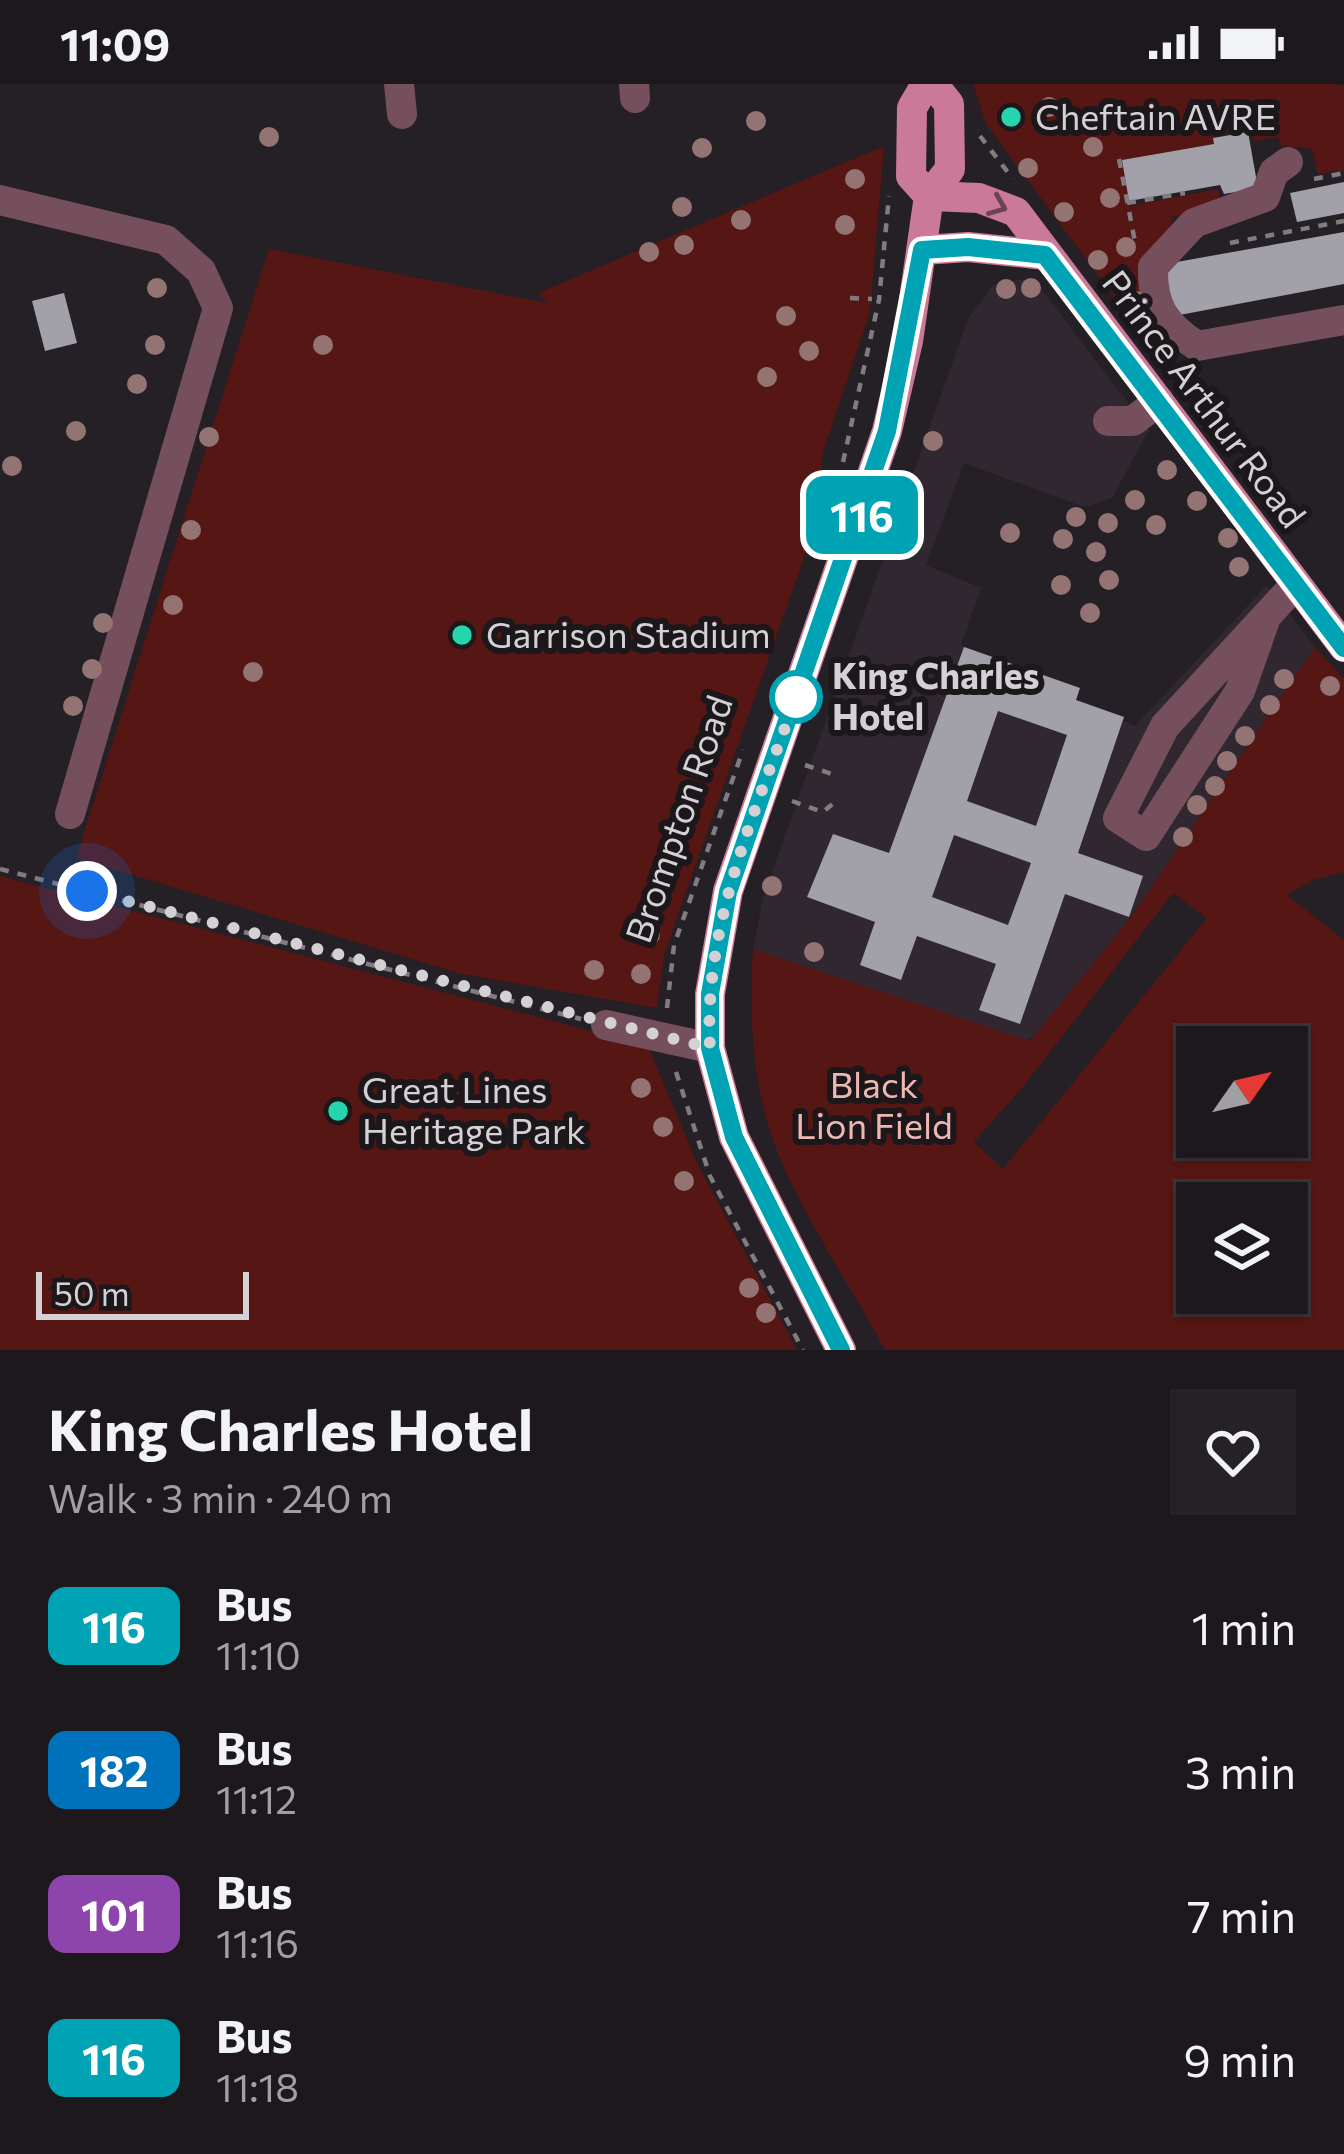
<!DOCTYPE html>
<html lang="en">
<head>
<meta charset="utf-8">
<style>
	body { margin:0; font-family:Commissioner,sans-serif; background:#252125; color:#f1f3f6; height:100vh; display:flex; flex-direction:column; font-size:45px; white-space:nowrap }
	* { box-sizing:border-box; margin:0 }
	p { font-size:39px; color:#a0a0a3 }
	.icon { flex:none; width:66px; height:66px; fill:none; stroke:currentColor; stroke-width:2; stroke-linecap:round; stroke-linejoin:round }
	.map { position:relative; height:1266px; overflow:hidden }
	.sheet { display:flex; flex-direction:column; background:#1c181c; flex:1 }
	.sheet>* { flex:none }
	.badge { padding:0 24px; border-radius:18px; font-size:42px; line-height:78px }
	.needle { width:78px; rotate:56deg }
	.controls { position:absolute; left:1176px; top:942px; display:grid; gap:24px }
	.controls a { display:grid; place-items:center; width:132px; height:132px; border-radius:0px; background:#1c181c; box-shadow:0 3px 9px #0004,0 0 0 3px #3a373b; font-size:60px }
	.scale { position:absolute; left:36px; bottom:30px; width:213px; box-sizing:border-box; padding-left:12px; border:6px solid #d4d1d4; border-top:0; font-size:33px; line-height:42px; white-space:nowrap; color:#d4d1d4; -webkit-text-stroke:9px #1b171b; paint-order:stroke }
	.you { position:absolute; width:60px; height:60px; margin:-30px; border:9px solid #fff; border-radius:50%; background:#1a73e8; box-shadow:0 0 0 18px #1a73e833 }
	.map>.badge { position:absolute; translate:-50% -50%; box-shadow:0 0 0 6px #fff }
	.round { display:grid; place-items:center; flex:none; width:126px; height:126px; border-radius:0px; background:#252125 }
	.summary { display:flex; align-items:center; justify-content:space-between; height:204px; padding:0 48px }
	h1 { font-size:57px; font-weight:700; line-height:90px }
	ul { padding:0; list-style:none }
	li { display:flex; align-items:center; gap:36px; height:144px; padding:0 48px }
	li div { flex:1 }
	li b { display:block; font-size:45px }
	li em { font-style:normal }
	li .badge { min-width:132px; font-weight:700; text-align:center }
	.status { display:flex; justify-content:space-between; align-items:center; height:84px; padding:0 60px; background:#1c181c; direction:ltr }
	.status svg { height:33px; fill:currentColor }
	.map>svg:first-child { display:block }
	.built { fill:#302731 }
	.green { fill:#551614; fill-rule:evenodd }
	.building { fill:#a2a1a9; fill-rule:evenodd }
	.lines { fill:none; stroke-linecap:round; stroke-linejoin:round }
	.path { stroke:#807c80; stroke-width:4.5; stroke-dasharray:9 9; stroke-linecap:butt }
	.minor { stroke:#764f5d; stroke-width:30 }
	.major { stroke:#cb7999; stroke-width:30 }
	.tree { fill:#947473 }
	.oneway { stroke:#6a4354 }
	.line-casing { stroke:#fff; stroke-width:27 }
	.line { stroke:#00a3b4; stroke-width:18 }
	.walk { stroke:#d4d1d4; stroke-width:12; stroke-dasharray:0 21.6 }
	.poi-dot { fill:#25d5ae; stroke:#1b171b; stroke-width:4.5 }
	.stop-dot { fill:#fff; stroke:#00a3b4; stroke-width:6 }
	.labels { text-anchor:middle; stroke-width:12; stroke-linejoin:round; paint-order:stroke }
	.poi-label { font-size:36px; fill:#d4d1d4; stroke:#1b171b; text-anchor:start }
	.street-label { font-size:36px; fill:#d4d1d4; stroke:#1b171b }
	.stop-label { font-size:36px; font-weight:bold; fill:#d4d1d4; stroke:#1b171b; text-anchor:start }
	.park-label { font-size:36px; fill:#eeb8b2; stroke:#1b171b }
</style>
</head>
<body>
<div class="status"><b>11:09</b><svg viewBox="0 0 49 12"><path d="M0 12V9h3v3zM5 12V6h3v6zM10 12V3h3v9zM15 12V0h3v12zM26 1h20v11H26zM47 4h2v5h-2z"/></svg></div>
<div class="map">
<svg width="1344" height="1266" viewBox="0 0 1344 1266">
	<rect width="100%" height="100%" fill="#252025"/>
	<!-- built -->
	<path class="built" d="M1022,195L1038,201L1149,346L1112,414L1085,423L964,379L926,481L981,504L961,561L1080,604L1076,616L1135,642L1267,501L1315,563L1131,833L1035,952L1025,957L753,866L763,814L968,235L993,201Z"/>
	<!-- green -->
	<g class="green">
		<path d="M973,0H1335L1344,2V86L1318,90L1312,65L1281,62L1278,53L1254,57L1250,43L1213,50L1214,60L1122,76L1131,122L1218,105L1220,114L1205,127L1171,133L1180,261L1167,284L986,40Z"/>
		<path d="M884,62L870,228L823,368L812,451L664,871L657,924L462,890L76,774L269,165L548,219L538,209Z"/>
		<path d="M1315,563L1344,595V788L1313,796L1287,811L1344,856V1266H885C851,1202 798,1125 774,1059C752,996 749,932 753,865L1030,957L1131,833ZM1173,809L1207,834L1003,1085L974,1058L1023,1003ZM1197,963H1287V1053H1197ZM1197,1119H1287V1209H1197Z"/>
		<path d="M0,792L648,962L697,1079L797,1266H0Z"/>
	</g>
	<!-- building -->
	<g class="building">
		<path d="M1248,48L1258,104L1224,110L1220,101L1129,117L1122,76L1214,60L1213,54Z"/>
		<path d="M1344,98V129L1297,138L1290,109Z"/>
		<path d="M1344,148V200L1169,233L1160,181Z"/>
		<path d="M64,209L77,259L45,267L32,217Z"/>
		<path d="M964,563L1080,604L1076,616L1124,633L1078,769L1143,792L1129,833L1065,810L1020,940L979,926L996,880L917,852L901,896L860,881L875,838L807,813L833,750L889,769ZM998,627L1067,651L1036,742L967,717ZM954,751L1031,779L1008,841L932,813Z"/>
	</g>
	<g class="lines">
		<!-- path -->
		<g class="path">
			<path d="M980,52L1013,95"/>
			<path d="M1119,75L1135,158"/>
			<path d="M1314,95L1344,89"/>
			<path d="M1127,119L1185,109"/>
			<path d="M1230,159L1344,137"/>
			<path d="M850,214L872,215"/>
			<path d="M843,378L879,216L889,112"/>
			<path d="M819,446L833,405"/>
			<path d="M805,681L838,692"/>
			<path d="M792,717L823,728L836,717"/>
			<path d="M0,785L581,935"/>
			<path d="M667,924L674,861L743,666"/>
			<path d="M676,988L710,1092L803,1266"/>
		</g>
		<!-- minor -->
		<g class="minor">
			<path d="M399,0L402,30"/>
			<path d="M634,0L635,14"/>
			<path d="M1288,78L1274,88L1265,113L1194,139L1153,183C1152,223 1165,241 1197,262L1344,236"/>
			<path d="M0,116L166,156L201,187L218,224L70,730"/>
			<path d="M1108,337H1133L1159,317"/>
			<path d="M1266,533L1240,607L1146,752L1118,734L1165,642L1295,501"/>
			<path d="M606,941L710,964"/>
		</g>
		<!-- major -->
		<g class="major">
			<path d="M926,0L912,24L911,92L929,112"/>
			<path d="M929,112L979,114L1016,128L1344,563"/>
			<path d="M923,166L968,163L1045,171"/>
			<path d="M841,1266L734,1053L710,964V910L728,807L887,347L908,257L929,112L950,85L949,20L933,0"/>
		</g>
	</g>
	<!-- trees -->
	<g class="tree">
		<circle cx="1049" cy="23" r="10"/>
		<circle cx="756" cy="37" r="10"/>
		<circle cx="269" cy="53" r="10"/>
		<circle cx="1093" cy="63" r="10"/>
		<circle cx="702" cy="64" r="10"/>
		<circle cx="1028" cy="84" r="10"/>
		<circle cx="855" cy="95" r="10"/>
		<circle cx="1110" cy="114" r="10"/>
		<circle cx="682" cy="123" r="10"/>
		<circle cx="1064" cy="128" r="10"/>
		<circle cx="741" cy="136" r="10"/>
		<circle cx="845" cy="141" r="10"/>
		<circle cx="684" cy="161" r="10"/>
		<circle cx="1126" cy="163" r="10"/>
		<circle cx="649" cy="168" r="10"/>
		<circle cx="1098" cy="176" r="10"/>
		<circle cx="157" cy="204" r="10"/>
		<circle cx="1031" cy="204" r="10"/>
		<circle cx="1006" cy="205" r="10"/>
		<circle cx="1136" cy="217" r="10"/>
		<circle cx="786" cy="232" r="10"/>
		<circle cx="155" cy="261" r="10"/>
		<circle cx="323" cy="261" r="10"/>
		<circle cx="809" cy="267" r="10"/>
		<circle cx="767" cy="293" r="10"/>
		<circle cx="137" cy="300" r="10"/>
		<circle cx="76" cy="347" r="10"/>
		<circle cx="209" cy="353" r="10"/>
		<circle cx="933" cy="357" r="10"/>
		<circle cx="12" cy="382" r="10"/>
		<circle cx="1167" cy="386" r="10"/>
		<circle cx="1135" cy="416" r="10"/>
		<circle cx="1197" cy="417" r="10"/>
		<circle cx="1076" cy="433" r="10"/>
		<circle cx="1108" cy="439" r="10"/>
		<circle cx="1156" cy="441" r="10"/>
		<circle cx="191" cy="446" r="10"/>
		<circle cx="1010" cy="449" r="10"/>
		<circle cx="1228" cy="454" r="10"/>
		<circle cx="1063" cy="455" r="10"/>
		<circle cx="1096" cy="468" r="10"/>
		<circle cx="1239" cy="483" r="10"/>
		<circle cx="1109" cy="496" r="10"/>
		<circle cx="1061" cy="501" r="10"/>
		<circle cx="173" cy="521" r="10"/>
		<circle cx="1090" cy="529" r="10"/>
		<circle cx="103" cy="539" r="10"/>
		<circle cx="92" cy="585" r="10"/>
		<circle cx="253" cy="588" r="10"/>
		<circle cx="1284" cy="595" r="10"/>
		<circle cx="1330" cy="602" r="10"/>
		<circle cx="1270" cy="621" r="10"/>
		<circle cx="73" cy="622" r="10"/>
		<circle cx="1245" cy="652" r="10"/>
		<circle cx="1227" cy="677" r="10"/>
		<circle cx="1215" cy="702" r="10"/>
		<circle cx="1197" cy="721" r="10"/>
		<circle cx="1183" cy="753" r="10"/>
		<circle cx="772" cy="802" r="10"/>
		<circle cx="650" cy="851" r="10"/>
		<circle cx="814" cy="868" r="10"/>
		<circle cx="594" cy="886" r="10"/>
		<circle cx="641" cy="890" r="10"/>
		<circle cx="641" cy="1004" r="10"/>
		<circle cx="663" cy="1043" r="10"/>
		<circle cx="684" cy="1097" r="10"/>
		<circle cx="749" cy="1204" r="10"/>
		<circle cx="766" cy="1229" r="10"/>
	</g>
	<!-- one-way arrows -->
	<defs><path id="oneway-chevron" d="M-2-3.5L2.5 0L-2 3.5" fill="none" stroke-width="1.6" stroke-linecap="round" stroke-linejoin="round" transform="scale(3)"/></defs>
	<use class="oneway" href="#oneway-chevron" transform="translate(998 122) rotate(22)"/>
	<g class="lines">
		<defs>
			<path id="line" d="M841,1266L734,1053L710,964V910L728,808L887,347L922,166L968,163L1045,171L1344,564"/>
		</defs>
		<!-- line casing -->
		<use href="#line" class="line-casing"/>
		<!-- line -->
		<use href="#line" class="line"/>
		<!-- walk -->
		<path class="walk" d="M87,807L710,964C703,841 756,727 796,613"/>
	</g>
	<!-- markers -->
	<g class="poi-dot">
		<circle cx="1011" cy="33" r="12"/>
		<circle cx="462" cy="551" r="12"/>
		<circle cx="338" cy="1027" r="12"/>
	</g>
	<circle class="stop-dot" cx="796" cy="613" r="24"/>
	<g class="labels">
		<!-- poi labels -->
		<g class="poi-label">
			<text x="1035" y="46">Cheftain AVRE</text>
			<text x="486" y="564">Garrison Stadium</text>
			<text x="362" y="1019">Great Lines<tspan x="362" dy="41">Heritage Park</tspan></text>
		</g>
		<!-- street labels -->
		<g class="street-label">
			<text transform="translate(1204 315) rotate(53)" y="13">Prince Arthur Road</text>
			<text transform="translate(679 735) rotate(-71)" y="13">Brompton Road</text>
		</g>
		<!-- stop labels -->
		<g class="stop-label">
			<text x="832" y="605">King Charles<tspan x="832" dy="41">Hotel</tspan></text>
		</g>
		<!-- park labels -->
		<g class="park-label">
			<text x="874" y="1014">Black<tspan x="874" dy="41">Lion Field</tspan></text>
		</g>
	</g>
</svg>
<div class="controls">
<a><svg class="needle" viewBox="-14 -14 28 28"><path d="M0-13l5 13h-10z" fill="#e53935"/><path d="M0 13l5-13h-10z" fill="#a0a0a3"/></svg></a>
<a><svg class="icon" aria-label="layers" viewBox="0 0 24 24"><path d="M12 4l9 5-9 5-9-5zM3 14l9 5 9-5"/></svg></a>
</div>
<div class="scale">50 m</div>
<div class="you" style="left:87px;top:807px"></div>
<b class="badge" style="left:862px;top:431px;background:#00a3b4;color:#fff">116</b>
</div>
<section class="sheet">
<div class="summary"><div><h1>King Charles Hotel</h1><p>Walk · 3 min · 240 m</p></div><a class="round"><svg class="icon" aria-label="heart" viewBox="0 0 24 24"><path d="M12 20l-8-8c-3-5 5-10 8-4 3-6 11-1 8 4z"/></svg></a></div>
<ul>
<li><span class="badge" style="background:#00a3b4;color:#fff">116</span><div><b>Bus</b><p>11:10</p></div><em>1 min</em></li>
<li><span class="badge" style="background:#0072bc;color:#fff">182</span><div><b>Bus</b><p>11:12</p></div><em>3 min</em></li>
<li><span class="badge" style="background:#8e44ad;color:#fff">101</span><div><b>Bus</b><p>11:16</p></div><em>7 min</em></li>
<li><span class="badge" style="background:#00a3b4;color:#fff">116</span><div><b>Bus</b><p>11:18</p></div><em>9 min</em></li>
</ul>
</section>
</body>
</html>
